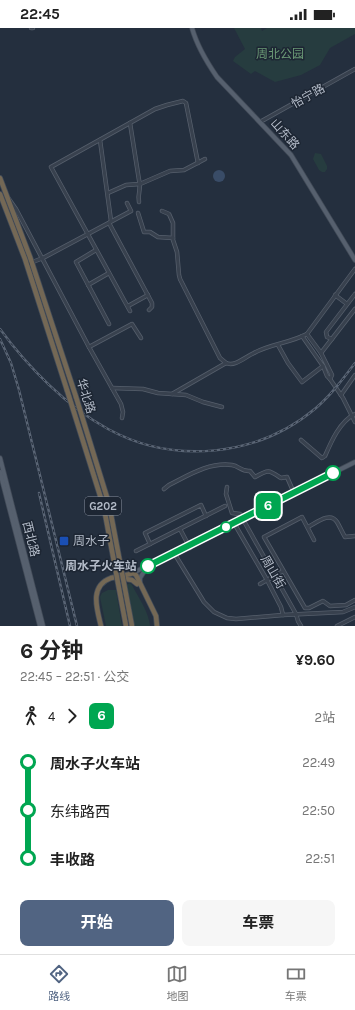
<!DOCTYPE html>
<html lang="zh">
<head>
<meta charset="utf-8">
<style>
	body { margin:0; font-family:Karla,"Noto Sans SC",sans-serif; background:#f6f6f6; color:#222; height:100vh; display:flex; flex-direction:column; font-size:15px; white-space:nowrap }
	* { box-sizing:border-box; margin:0 }
	p { font-size:13px; color:#767676 }
	.icon { flex:none; width:22px; height:22px; fill:none; stroke:currentColor; stroke-width:2; stroke-linecap:round; stroke-linejoin:round }
	.map { position:relative; height:598px; overflow:hidden }
	.sheet { display:flex; flex-direction:column; background:#fff; flex:1 }
	.sheet>* { flex:none }
	.badge { padding:0 8px; border-radius:6px; font-size:14px; line-height:26px }
	.map>.badge { position:absolute; translate:-50% -50%; box-shadow:0 0 0 2px #fff }
	.legs { display:flex; align-items:center; gap:6px; height:44px; padding:0 20px; font-size:13px }
	.legs p { margin-inline-start:auto }
	.head { display:flex; align-items:center; justify-content:space-between; height:68px; padding:0 20px }
	h1 { font-size:22px; font-weight:700; line-height:30px }
	.action { display:flex; gap:8px; margin-top:auto; padding:8px 20px }
	.action a { flex:1; height:46px; border-radius:8px; background:#516482; color:#fff; font-size:16px; font-weight:700; line-height:46px; text-align:center }
	.action a+a { background:#f6f6f6; color:#222 }
	ul { padding:0 20px; list-style:none }
	li { display:flex; align-items:center; gap:14px; height:48px; font-size:15px }
	li i { display:grid; place-items:center; width:6px; height:100%; margin:0 5px; background:currentColor }
	li i::after { content:''; width:10px; height:10px; margin:-5px; border:3px solid; border-radius:50%; background:#fff }
	li p { margin-inline-start:auto }
	li:first-child i { background:linear-gradient(#0000 50%,currentColor 0) }
	li:last-child i { background:linear-gradient(currentColor 50%,#0000 0) }
	.status { display:flex; justify-content:space-between; align-items:center; height:28px; padding:0 20px; background:#fff; direction:ltr }
	.status svg { height:11px; fill:currentColor }
	.dock { display:flex; justify-content:space-around; align-items:center; height:56px; border-top:1px solid #e0e0e0; background:#fff; font-size:11px; color:#767676 }
	.dock a { display:grid; justify-items:center; gap:2px }
	.dock .current { color:#516482 }
	.map>svg:first-child { display:block }
	.green { fill:#263c3f }
	.water { fill:#394c67 }
	.lines { fill:none; stroke-linecap:round; stroke-linejoin:round }
	.minor-casing { stroke:#565f6c; stroke-width:4.5 }
	.major-casing { stroke:#414a57; stroke-width:5.5 }
	.highway-casing { stroke:#434c59; stroke-width:6 }
	.minor { stroke:#38414e; stroke-width:3 }
	.major { stroke:#56606e; stroke-width:4 }
	.highway { stroke:#746855; stroke-width:4.5 }
	.rail-casing { stroke:#5a6575; stroke-width:2.5 }
	.rail { stroke:#1d2633; stroke-width:1; stroke-dasharray:3; stroke-linecap:butt }
	.highway-bridge-casing { stroke:#434c59; stroke-width:6; stroke-linecap:butt }
	.highway-bridge { stroke:#746855; stroke-width:4.5 }
	.line-1-casing { stroke:#fff; stroke-width:9 }
	.line-1 { stroke:#00a651; stroke-width:6 }
	.stop-1-dot { fill:#fff; stroke:#00a651; stroke-width:2 }
	.transit-dot { fill:#1a4fb4; stroke:#1d2633; stroke-width:1.5 }
	.labels { text-anchor:middle; stroke-width:3; stroke-linejoin:round; paint-order:stroke }
	.shield { fill:#1d2633; stroke:#878f9c; stroke-width:1 }
	.shield-label { font-size:11px; font-weight:bold; fill:#b4bcc9 }
	.park-label { font-size:12px; fill:#6b9a76; stroke:#1d2633 }
	.street-label { font-size:12px; fill:#b4bcc9; stroke:#1d2633 }
	.poi-label { font-size:12px; fill:#b4bcc9; stroke:#1d2633; text-anchor:start }
	.stop-label { font-size:12px; font-weight:bold; fill:#b4bcc9; stroke:#1d2633; text-anchor:end }
</style>
</head>
<body>
<div class="status"><b>22:45</b><svg viewBox="0 0 49 12"><path d="M0 12V9h3v3zM5 12V6h3v6zM10 12V3h3v9zM15 12V0h3v12zM26 1h20v11H26zM47 4h2v5h-2z"/></svg></div>
<div class="map">
<svg width="355" height="598" viewBox="0 0 355 598">
	<rect width="100%" height="100%" fill="#242f3e"/>
	<!-- green -->
	<g class="green">
		<path d="M234,0H261L262,3L267,0H355V6L330,20L320,37L301,47L275,54L255,43L251,46L233,33L235,29L245,21Z"/>
		<path d="M315,125L321,126L327,138V141L325,144H322L319,142L313,131Z"/>
		<path d="M130,555L132,557C138,569 149,584 150,598H134L126,557Z"/>
		<path d="M108,562H116V563L122,598H106L100,569L102,565Z"/>
	</g>
	<!-- water -->
	<circle class="water" cx="219" cy="148" r="6"/>
	<g class="lines">
		<defs>
			<g id="minor">
				<path d="M31,0H33"/>
				<path d="M260,94L355,41"/>
				<path d="M130,95L139,152C142,161 137,165 139,174"/>
				<path d="M100,112L111,193"/>
				<path d="M108,165L126,157L140,156L170,143L184,142L205,131"/>
				<path d="M9,171L16,181L89,319L112,360L121,376L123,384L122,390"/>
				<path d="M162,183L169,186L173,195V212L177,224L179,247L180,251L220,330L226,335"/>
				<path d="M138,185L144,204H150L158,209L173,210"/>
				<path d="M109,195L152,275V279L149,282"/>
				<path d="M96,222L76,234L109,296"/>
				<path d="M30,235L43,230L131,183L127,175"/>
				<path d="M88,257L109,245"/>
				<path d="M335,267L347,276"/>
				<path d="M128,278L148,267"/>
				<path d="M130,283L51,139L155,81L167,77L183,73L186,75L198,135"/>
				<path d="M302,308L323,338L327,348L330,351L332,347L321,325L307,306"/>
				<path d="M332,311L327,309L326,304L355,266"/>
				<path d="M278,317L288,335L302,354L323,338"/>
				<path d="M89,319L132,296L141,310"/>
				<path d="M321,325L355,281"/>
				<path d="M330,351L343,370L355,394"/>
				<path d="M112,360L143,361L158,365L172,366L226,335C235,339 245,329 254,325C270,316 290,315 307,306L355,241"/>
				<path d="M172,366L186,367L203,374L222,379"/>
				<path d="M341,367L355,347"/>
				<path d="M301,412L322,430L325,428C331,414 340,393 355,386"/>
				<path d="M227,459L226,466L232,485L240,486L296,586L298,593L301,598"/>
				<path d="M164,461L169,457C189,447 209,434 232,437C239,438 242,444 250,443L255,449C269,441 269,442 281,450L287,449L294,465"/>
				<path d="M234,495L267,552L281,579L283,587"/>
				<path d="M308,499C316,495 330,483 337,494C340,499 342,504 345,509L355,508"/>
				<path d="M180,501L190,520"/>
				<path d="M314,512L302,489L264,509L305,580H309L323,573L330,578L346,577L355,572"/>
				<path d="M150,516L145,505L201,477L206,488"/>
				<path d="M136,523L225,478"/>
				<path d="M174,525L204,574L214,584L227,590L236,591L283,587L343,584L355,579"/>
				<path d="M260,556L283,543"/>
				<path d="M337,598L355,589"/>
			</g>
			<g id="major">
				<path d="M192,0C197,18 206,33 217,49L291,127L355,232"/>
				<path d="M0,430L43,598"/>
				<path d="M0,444L40,598"/>
				<path d="M133,545L355,434"/>
				<path d="M140,554V550L145,542"/>
			</g>
			<g id="highway">
				<path d="M0,150L30,229L76,369"/>
				<path d="M0,166L25,231L67,362"/>
				<path d="M133,545L136,547L156,588L157,598"/>
				<path d="M126,551L132,552L137,556"/>
				<path d="M101,598C97,581 89,558 111,550C118,548 126,548 133,545"/>
			</g>
		</defs>
		<!-- minor casing -->
		<use href="#minor" class="minor-casing"/>
		<!-- major casing -->
		<use href="#major" class="major-casing"/>
		<!-- highway casing -->
		<use href="#highway" class="highway-casing"/>
		<!-- minor -->
		<use href="#minor" class="minor"/>
		<!-- major -->
		<use href="#major" class="major"/>
		<!-- highway -->
		<use href="#highway" class="highway"/>
		<defs>
			<g id="rail">
				<path d="M0,301C27,338 67,379 108,401C174,437 258,429 316,380C331,367 343,351 355,335"/>
				<path d="M0,311L11,335L19,362L77,598"/>
				<path d="M39,465L70,598"/>
			</g>
		</defs>
		<!-- rail casing -->
		<use href="#rail" class="rail-casing"/>
		<!-- rail -->
		<use href="#rail" class="rail"/>
		<defs>
			<g id="highway-bridge">
				<path d="M67,362L104,480L126,598"/>
				<path d="M76,369L109,476L132,598"/>
			</g>
		</defs>
		<!-- highway-bridge casing -->
		<use href="#highway-bridge" class="highway-bridge-casing"/>
		<!-- highway-bridge -->
		<use href="#highway-bridge" class="highway-bridge"/>
	</g>
	<g class="lines">
		<defs>
			<path id="line-1" d="M148,538L333,445"/>
		</defs>
		<!-- line-1 casing -->
		<use href="#line-1" class="line-1-casing"/>
		<!-- line-1 -->
		<use href="#line-1" class="line-1"/>
	</g>
	<!-- markers -->
	<g class="stop-1-dot">
		<circle cx="333" cy="445" r="7"/>
		<circle cx="226" cy="499" r="5"/>
		<circle cx="148" cy="538" r="7"/>
	</g>
	<rect class="transit-dot" x="59" y="508" width="10" height="10" rx="2"/>
	<g class="labels">
		<!-- shield labels -->
		<rect class="shield" x="85" y="469" width="36" height="18" rx="3"/>
		<g class="shield-label">
			<text x="103" y="482">G202</text>
		</g>
		<!-- park labels -->
		<g class="park-label">
			<text x="280" y="30">周北公园</text>
		</g>
		<!-- street labels -->
		<g class="street-label">
			<text transform="translate(308 68) rotate(-29)" y="4">怡宁路</text>
			<text transform="translate(285 106) rotate(48)" y="4">山东路</text>
			<text transform="translate(86 368) rotate(72)" y="4">华北路</text>
			<text transform="translate(31 511) rotate(76)" y="4">西北路</text>
			<text transform="translate(273 544) rotate(60)" y="4">周山街</text>
		</g>
		<!-- poi labels -->
		<g class="poi-label">
			<text x="73" y="517">周水子</text>
		</g>
		<!-- stop labels -->
		<g class="stop-label">
			<text x="137" y="542">周水子火车站</text>
		</g>
	</g>
</svg>
<b class="badge" style="left:268px;top:478px;background:#00a651;color:#fff">6</b>
</div>
<section class="sheet">
<div class="head"><div><h1>6 分钟</h1><p>22:45 – 22:51 · 公交</p></div><b>¥9.60</b></div>
<div class="legs"><svg class="icon" aria-label="walk" viewBox="0 0 24 24"><circle cx="13" cy="4" r="2"/><path d="M13 8l-2 6 4 7M11 14l-3 7M7 12l3-4h3l4 4"/></svg>4<svg class="icon" aria-label="forward" viewBox="0 0 24 24"><path d="M9 5l7 7-7 7"/></svg><b class="badge" style="background:#00a651;color:#fff">6</b><p>2站</p></div>
<ul>
<li><i style="color:#00a651"></i><b>周水子火车站</b><p>22:49</p></li>
<li><i style="color:#00a651"></i><span>东纬路西</span><p>22:50</p></li>
<li><i style="color:#00a651"></i><b>丰收路</b><p>22:51</p></li>
</ul>
<div class="action"><a>开始</a><a>车票</a></div>
</section>
<nav class="dock">
<a class="current"><svg class="icon" aria-label="directions" viewBox="0 0 24 24"><path d="M12 3l9 9-9 9-9-9zM9 14v-3h6M13 9l2 2-2 2"/></svg>路线</a>
<a><svg class="icon" aria-label="map" viewBox="0 0 24 24"><path d="M3 6l6-2 6 2 6-2v14l-6 2-6-2-6 2zM9 4v14M15 6v14"/></svg>地图</a>
<a><svg class="icon" aria-label="tickets" viewBox="0 0 24 24"><path d="M3 7h18v10H3zM15 7v10"/></svg>车票</a>
</nav>
</body>
</html>
